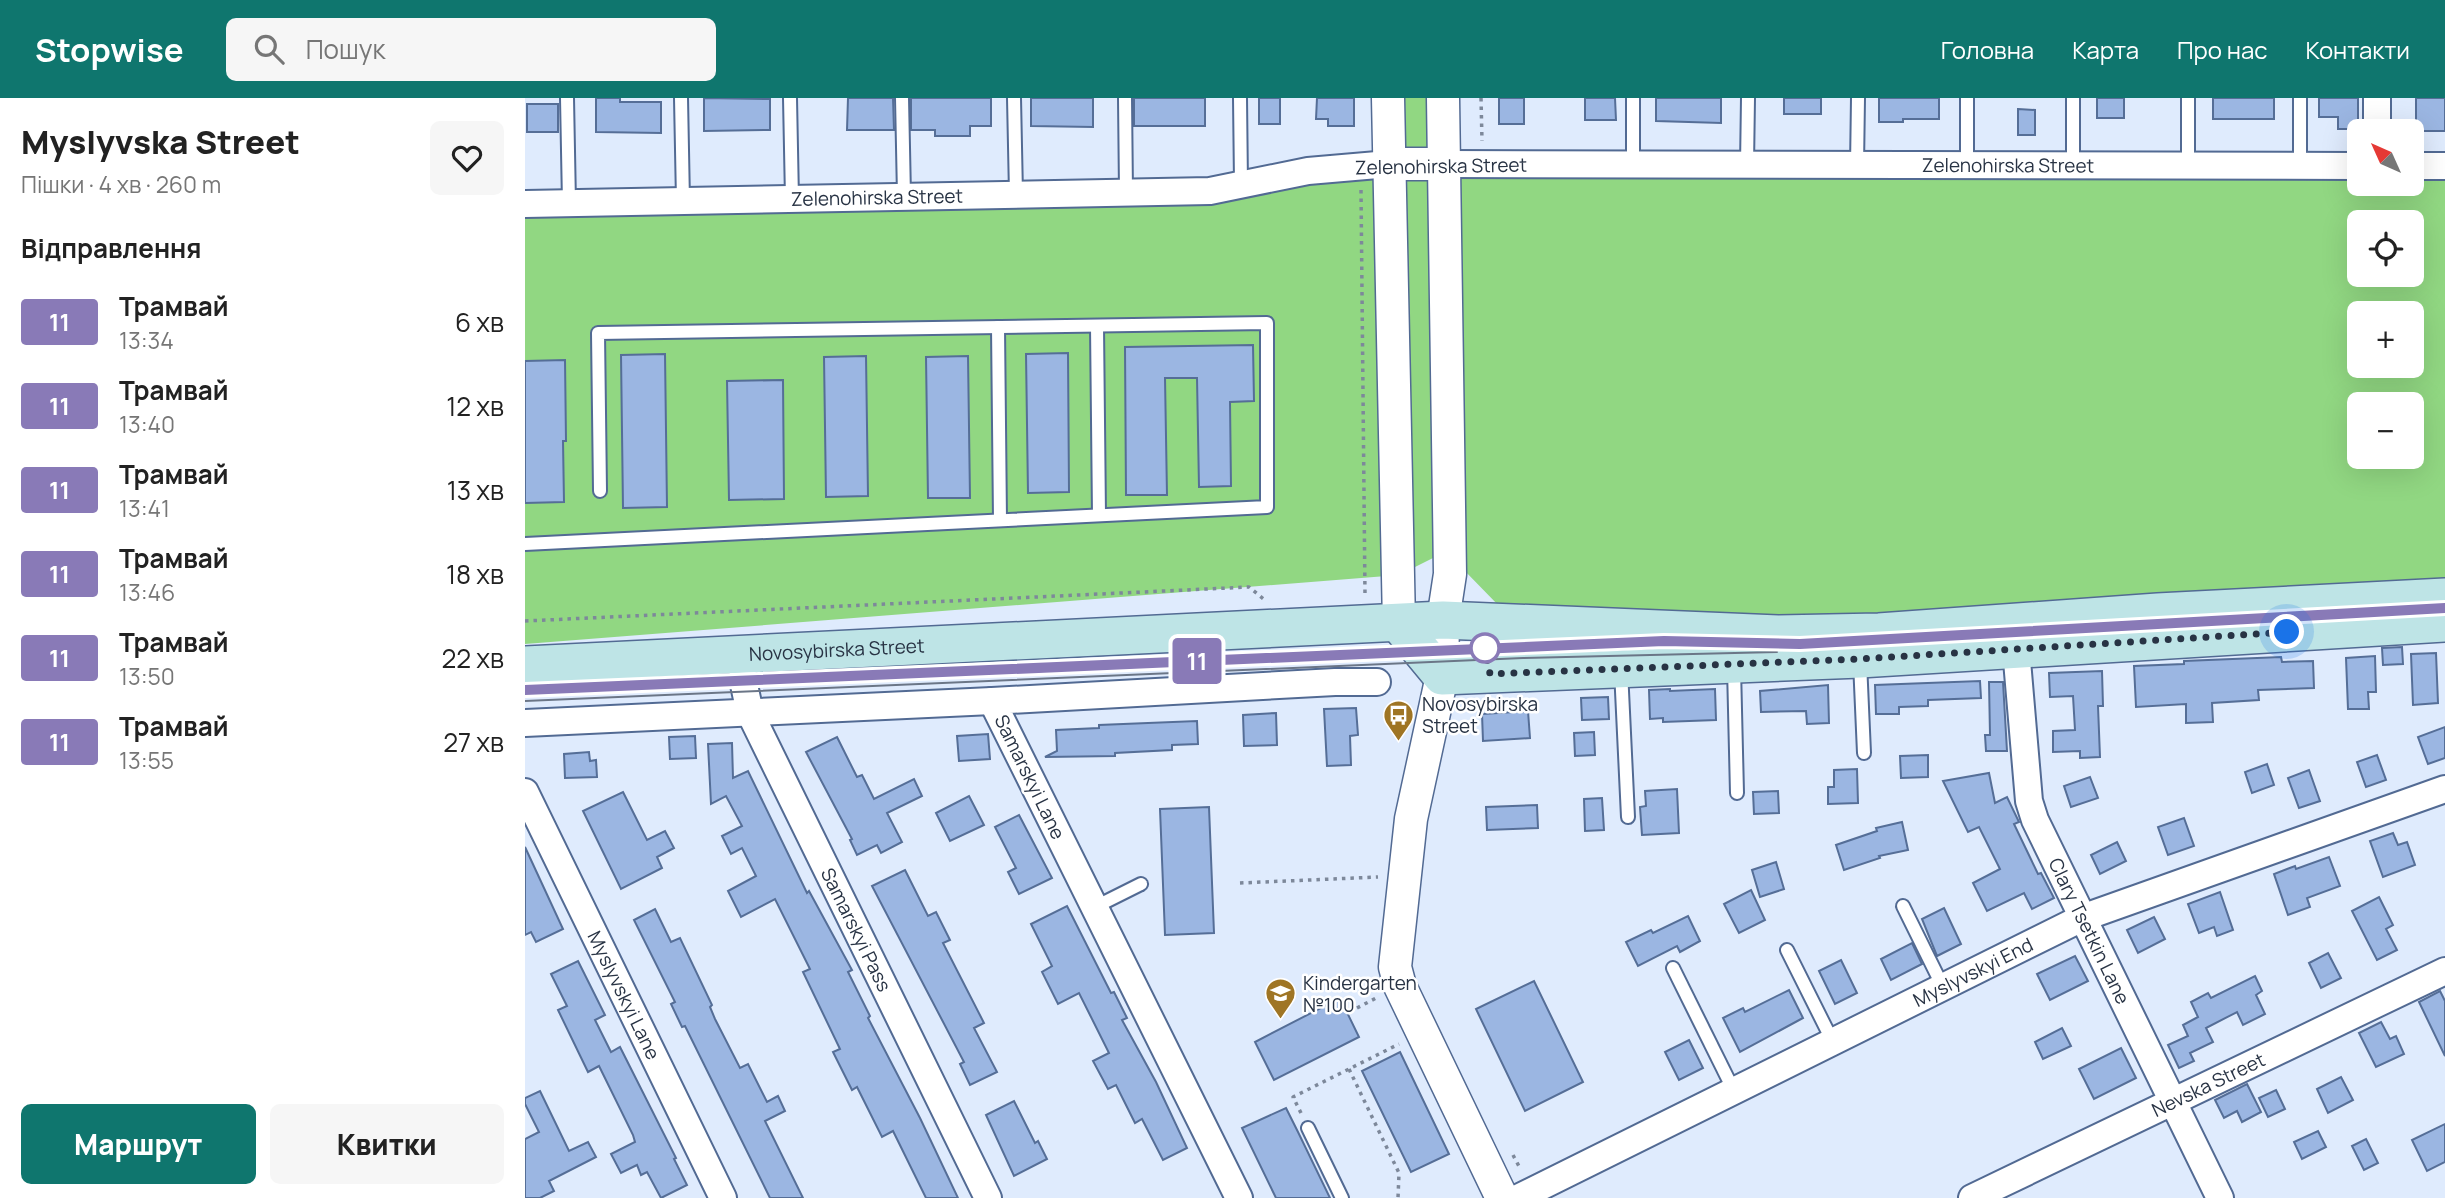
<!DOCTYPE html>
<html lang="uk">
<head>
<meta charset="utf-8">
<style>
	body { margin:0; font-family:Manrope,sans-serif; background:#f6f6f6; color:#222; height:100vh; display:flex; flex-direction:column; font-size:26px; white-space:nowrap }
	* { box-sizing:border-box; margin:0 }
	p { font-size:23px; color:#767676 }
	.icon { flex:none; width:38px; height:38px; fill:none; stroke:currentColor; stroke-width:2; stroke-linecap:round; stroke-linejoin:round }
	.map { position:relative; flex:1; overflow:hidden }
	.side { display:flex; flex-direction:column; background:#fff; width:525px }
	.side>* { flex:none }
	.badge { padding:0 14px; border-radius:5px; font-size:24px; line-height:46px }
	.needle { width:46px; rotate:315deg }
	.fabs { position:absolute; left:1822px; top:21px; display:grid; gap:14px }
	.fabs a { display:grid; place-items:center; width:77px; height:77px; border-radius:10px; background:#fff; box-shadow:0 7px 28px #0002; font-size:35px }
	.you { position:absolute; width:35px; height:35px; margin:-18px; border:5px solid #fff; border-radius:50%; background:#1a73e8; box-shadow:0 0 0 10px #1a73e833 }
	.map>.badge { position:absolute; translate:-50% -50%; box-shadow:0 0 0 4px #fff }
	h2 { padding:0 21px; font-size:26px; line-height:63px }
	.round { display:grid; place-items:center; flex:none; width:74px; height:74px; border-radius:10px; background:#f6f6f6 }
	.headline { display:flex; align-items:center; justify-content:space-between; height:119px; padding:0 21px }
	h1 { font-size:33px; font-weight:800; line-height:52px }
	.primary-button { display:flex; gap:14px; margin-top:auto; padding:14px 21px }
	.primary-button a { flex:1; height:80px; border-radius:10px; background:#0f766e; color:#fff; font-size:28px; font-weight:800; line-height:80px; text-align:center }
	.primary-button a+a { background:#f6f6f6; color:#222 }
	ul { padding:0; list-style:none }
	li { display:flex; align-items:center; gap:21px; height:84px; padding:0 21px }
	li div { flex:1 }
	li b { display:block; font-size:26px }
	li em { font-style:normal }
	li .badge { min-width:77px; font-weight:700; text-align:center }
	header { display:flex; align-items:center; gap:42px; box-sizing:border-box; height:98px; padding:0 35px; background:#0f766e; color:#fff }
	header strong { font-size:33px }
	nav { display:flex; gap:38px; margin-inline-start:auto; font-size:24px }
	.search { width:490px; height:63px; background:#f6f6f6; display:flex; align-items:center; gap:18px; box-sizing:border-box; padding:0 24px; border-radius:10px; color:#767676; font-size:26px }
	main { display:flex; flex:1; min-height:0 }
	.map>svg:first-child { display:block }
	.green { fill:#91d782; fill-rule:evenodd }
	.building { fill:#9bb6e2; stroke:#556e97; stroke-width:2 }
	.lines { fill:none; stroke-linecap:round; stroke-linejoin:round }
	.service-casing { stroke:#526a93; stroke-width:16 }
	.minor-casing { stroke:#526a93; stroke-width:30 }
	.tertiary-casing { stroke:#526a93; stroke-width:35 }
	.secondary-casing { stroke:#526a93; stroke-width:40 }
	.path { stroke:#7d889a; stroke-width:3.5; stroke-dasharray:3.5 5; stroke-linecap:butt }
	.service { stroke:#fff; stroke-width:12 }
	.minor { stroke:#fff; stroke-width:26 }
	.tertiary { stroke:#fff; stroke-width:32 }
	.secondary { stroke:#bee4e6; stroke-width:37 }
	.tram { stroke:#6b7687; stroke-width:2 }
	.line-casing { stroke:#fff; stroke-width:16 }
	.line { stroke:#897ab7; stroke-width:10 }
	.walk { stroke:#283344; stroke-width:7; stroke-dasharray:0 12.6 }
	.stop-dot { fill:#fff; stroke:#897ab7; stroke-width:3.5 }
	.labels { text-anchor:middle; stroke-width:5; stroke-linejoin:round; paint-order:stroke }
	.street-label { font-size:19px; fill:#283344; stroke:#fff }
	.poi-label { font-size:19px; fill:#283344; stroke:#fff; text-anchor:start }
</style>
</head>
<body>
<header>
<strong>Stopwise</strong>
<div class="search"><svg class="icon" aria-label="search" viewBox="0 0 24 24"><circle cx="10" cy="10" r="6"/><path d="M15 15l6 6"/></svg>Пошук</div>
<nav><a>Головна</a><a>Карта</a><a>Про нас</a><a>Контакти</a></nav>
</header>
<main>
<section class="side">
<div class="headline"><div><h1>Myslyvska Street</h1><p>Пішки · 4 хв · 260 m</p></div><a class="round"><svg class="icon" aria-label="heart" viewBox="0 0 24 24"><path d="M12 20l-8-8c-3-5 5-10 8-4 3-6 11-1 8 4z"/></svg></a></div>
<h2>Відправлення</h2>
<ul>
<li><span class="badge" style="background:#897ab7;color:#fff">11</span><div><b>Трамвай</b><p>13:34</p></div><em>6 хв</em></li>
<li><span class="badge" style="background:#897ab7;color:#fff">11</span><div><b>Трамвай</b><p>13:40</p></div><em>12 хв</em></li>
<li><span class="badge" style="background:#897ab7;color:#fff">11</span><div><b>Трамвай</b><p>13:41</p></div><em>13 хв</em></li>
<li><span class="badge" style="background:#897ab7;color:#fff">11</span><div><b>Трамвай</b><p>13:46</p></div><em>18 хв</em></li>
<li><span class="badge" style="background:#897ab7;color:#fff">11</span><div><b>Трамвай</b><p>13:50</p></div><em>22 хв</em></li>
<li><span class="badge" style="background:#897ab7;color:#fff">11</span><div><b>Трамвай</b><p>13:55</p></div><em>27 хв</em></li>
</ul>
<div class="primary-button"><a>Маршрут</a><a>Квитки</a></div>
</section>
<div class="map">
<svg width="1920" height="1100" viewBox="0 0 1920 1100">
	<rect width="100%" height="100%" fill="#dfebfd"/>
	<!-- green -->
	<path class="green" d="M863,0H918L919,66L1834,68V86H1886L1887,68H1920V525L970,584L975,509L937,470L924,452L874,477L0,546V106L685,93L863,66ZM1834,124H1886V177H1834ZM1834,215H1886V268H1834ZM1834,306H1886V359H1834Z"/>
	<!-- building -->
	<g class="building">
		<path d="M71,0H95V4H136V35L71,34Z"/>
		<path d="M179,0L245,1V32L179,33Z"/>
		<path d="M323,0H368L369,32H322Z"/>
		<path d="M386,0H466V28H445V38H410V32H386Z"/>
		<path d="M506,0H568V29L506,28Z"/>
		<rect x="609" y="0" width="71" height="28"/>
		<rect x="734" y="0" width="21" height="26"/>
		<path d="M792,0H829V28H803V21H791Z"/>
		<rect x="974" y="0" width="25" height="26"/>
		<path d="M1060,0H1090L1091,22H1060Z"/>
		<path d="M1131,0H1196V25L1131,23Z"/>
		<rect x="1259" y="0" width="37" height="16"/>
		<path d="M1354,0H1414V21H1378V24H1354Z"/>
		<rect x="1572" y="0" width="27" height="20"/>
		<rect x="1688" y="0" width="61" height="21"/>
		<path d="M1794,0H1833V31H1813V19H1794Z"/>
		<rect x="1891" y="0" width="29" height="33"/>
		<rect x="2" y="6" width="31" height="28"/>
		<path d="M1493,11L1510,12V37H1493Z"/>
		<path d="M728,247L729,303L705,304L706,388L674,389L672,280H640L642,397H601L600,249Z"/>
		<path d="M543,255L544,394L503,395L501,256Z"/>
		<path d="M140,256L142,409L98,410L96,257Z"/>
		<path d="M341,258L343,398L301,399L299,259Z"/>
		<path d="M443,258L445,400H403L401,259Z"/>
		<path d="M40,262L41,343H38L39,404L0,405V263Z"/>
		<path d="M258,282L259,401L204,402L202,283Z"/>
		<path d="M1877,549L1878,566L1858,567L1857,550Z"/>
		<path d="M1911,555L1913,605L1888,607L1886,556Z"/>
		<path d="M1850,558L1851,594H1843L1844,611H1823L1821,560Z"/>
		<path d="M1756,559L1757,564L1788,563L1789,590L1733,592L1734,602L1687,605L1688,624L1661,625V606L1611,609L1609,568L1659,566V563Z"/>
		<path d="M1577,573L1578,608H1573L1575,659L1555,660V653L1528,654V633L1550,632L1548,598L1525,599L1524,575Z"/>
		<path d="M1455,583L1456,600L1403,602V608L1374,609V616H1351L1350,587Z"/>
		<path d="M1464,584H1478L1482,653H1461L1460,637H1465Z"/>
		<path d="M1303,587L1304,625L1282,626L1281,613L1236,614L1235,593Z"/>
		<path d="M1145,591V593L1190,591L1191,622L1138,624V620L1125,621L1124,592Z"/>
		<path d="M1083,599L1084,621L1057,622L1056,600Z"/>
		<path d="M831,610L833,637L825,638L826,667L802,668L799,611Z"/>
		<path d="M1003,613L1005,640L958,643L957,616Z"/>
		<path d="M751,615L752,647L719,648L718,617Z"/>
		<path d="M672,623L673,646L647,647V652L590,655V658L520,659L532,653L531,632L574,630V627Z"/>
		<path d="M1920,629V660L1903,666L1893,639Z"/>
		<path d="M1069,634L1070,657L1050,658L1049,635Z"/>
		<path d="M463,636L465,661L434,663L432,638Z"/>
		<path d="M170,638L171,660L145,661L144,639Z"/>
		<path d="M312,639L332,679L337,677L349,701L389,681L397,698L362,715L377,744L356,755L352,747L332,757L325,742L327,741L281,654Z"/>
		<path d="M207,645L208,680L223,673L282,795L284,793L327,872L323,874L345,918L343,920L395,1020L433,1100H401L368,1033L357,1039L332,989L327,992L308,954L315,951L278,874L285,871L250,801L216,819L203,793L231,778L217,750L206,756L197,738L217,728L201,698L186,706L183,646Z"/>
		<path d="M64,654L65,663L71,662L72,679L40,680L39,656Z"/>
		<path d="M1403,657V679L1376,680L1375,658Z"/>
		<path d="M1852,657L1861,682L1841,689L1832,664Z"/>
		<path d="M1742,666L1749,687L1727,695L1720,674Z"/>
		<path d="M1332,671L1333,705L1303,706V689H1309V672Z"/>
		<path d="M1784,672L1795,703L1774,710L1763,680Z"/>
		<path d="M1464,675L1470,705L1482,699L1494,724L1489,726L1513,776L1516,775L1529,800L1507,811L1499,795L1462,813L1448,785L1475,771L1454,729L1443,734L1418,683Z"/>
		<path d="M1565,679L1573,700L1546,709L1539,688Z"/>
		<path d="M1152,691L1154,735L1117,737L1115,709L1121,708L1120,693Z"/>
		<path d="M1253,693L1254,715L1229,716L1228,694Z"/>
		<path d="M98,694L122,742L140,733L149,750L132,759L137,770L96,791L58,713Z"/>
		<path d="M444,698L459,727L425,743L411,715Z"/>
		<path d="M1077,700L1079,732L1060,733L1059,701Z"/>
		<path d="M1012,707L1013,730L962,732L961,709Z"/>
		<path d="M684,709L689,835L640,837L635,711Z"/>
		<path d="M494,717L527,780L494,796L483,774L491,770L470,729Z"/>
		<path d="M1659,720L1669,748L1643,757L1633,729Z"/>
		<path d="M1377,724L1383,752L1354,758L1355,760L1319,772L1311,747L1352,733L1351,730Z"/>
		<path d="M1868,735L1873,747L1882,744L1890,767L1858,779L1845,743Z"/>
		<path d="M1592,744L1601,763L1575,776L1566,757Z"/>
		<path d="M0,749L38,831L11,844L6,834L0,837Z"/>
		<path d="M1804,759L1815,788L1782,800L1785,809L1763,817L1749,776L1770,768L1771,771Z"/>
		<path d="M1251,764L1259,791L1235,799L1227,772Z"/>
		<path d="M380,772L403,818L411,814L425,842L418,845L459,925L449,930L472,974L445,987L435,966L439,964L347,788Z"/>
		<path d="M1226,792L1240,822L1214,835L1199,806Z"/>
		<path d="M1695,794L1708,832L1692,838L1689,829L1674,835L1663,806Z"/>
		<path d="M1854,799L1868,827L1861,831L1872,852L1852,862L1827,813Z"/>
		<path d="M542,808L586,895L589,894L602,920L597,922L631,984L662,1050L638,1062L617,1021L610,1025L591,987L583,991L568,963L584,955L554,895L533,906L517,874L527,868L506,826Z"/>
		<path d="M1419,810L1436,846L1412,858L1397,821Z"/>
		<path d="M130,811L146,844L155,840L187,907L185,909L190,921L215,970L223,966L242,1004L253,998L260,1013L240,1023L278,1100H245L160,928L157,929L146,906L150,904L109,822Z"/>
		<path d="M1163,818L1175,843L1155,854L1152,848L1113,868L1101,844L1126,832L1128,835Z"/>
		<path d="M1629,819L1640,841L1613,855L1602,832Z"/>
		<path d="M1387,845L1397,866L1366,882L1356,861Z"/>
		<path d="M1803,855L1816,880L1796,890L1784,865Z"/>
		<path d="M1550,858L1563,883L1525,902L1512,876Z"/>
		<path d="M1316,862L1332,895L1310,906L1294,873Z"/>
		<path d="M53,863L80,917L70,922L86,954L95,949L151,1060L149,1061L162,1087L136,1100L122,1074L116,1077L112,1067L96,1075L86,1056L110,1044L108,1037L74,968L63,974L33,912L42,908L26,876Z"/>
		<path d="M1730,878L1737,893L1731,897L1740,916L1718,927L1712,914L1681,930L1688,944L1665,955L1669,963L1654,970L1643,947L1663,938L1658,927L1673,919L1666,904L1683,895L1686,900Z"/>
		<path d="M1009,883L1058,984L1000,1013L951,911Z"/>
		<path d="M1264,892L1278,920L1215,954L1198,920L1218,910L1220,914Z"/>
		<path d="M1915,893L1920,903V958L1894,904Z"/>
		<path d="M815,900L834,939L749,982L730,944Z"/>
		<path d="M1856,924L1865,941L1871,938L1879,956L1851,969L1834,935Z"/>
		<path d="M1537,930L1546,948L1518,961L1510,944Z"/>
		<path d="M1164,942L1178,970L1154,982L1140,954Z"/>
		<path d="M1596,950L1611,980L1569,1001L1554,971Z"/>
		<path d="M875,954L924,1056L886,1074L837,973Z"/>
		<path d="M1816,979L1828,1002L1803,1015L1792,991Z"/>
		<path d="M1722,986L1736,1014L1717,1024L1712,1013L1699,1020L1690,1002Z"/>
		<path d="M1751,992L1760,1011L1743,1019L1734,1000Z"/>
		<path d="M15,993L44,1053L63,1044L71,1059L24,1083L29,1093L15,1100H0V1041L14,1034L0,1006V1000Z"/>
		<path d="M489,1003L510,1045L513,1043L522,1061L489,1078L461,1017Z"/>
		<path d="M761,1010L773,1034L805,1100H751L717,1030Z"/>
		<path d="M1920,1026V1064L1902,1073L1887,1042Z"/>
		<path d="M1793,1033L1801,1049L1777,1061L1769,1044Z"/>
		<path d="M1841,1041L1853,1065L1839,1072L1827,1048Z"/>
	</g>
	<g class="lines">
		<defs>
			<g id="service">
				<path d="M42,0L44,105"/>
				<path d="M156,0L158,103"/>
				<path d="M265,0L267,101"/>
				<path d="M377,0L379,98"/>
				<path d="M489,0L491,96"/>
				<path d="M600,0L601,94"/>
				<path d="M715,0L716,85"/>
				<path d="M1108,67V0"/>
				<path d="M1222,67L1223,0"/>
				<path d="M1332,68L1333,0"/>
				<path d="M1442,68V0"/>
				<path d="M1548,68V0"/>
				<path d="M1663,69V0"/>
				<path d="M1775,69V0"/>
				<path d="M572,228L574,417"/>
				<path d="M473,229L475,422"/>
				<path d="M0,446L742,409V225L73,235L75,393"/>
				<path d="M1335,564L1339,655"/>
				<path d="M1209,570L1212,695"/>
				<path d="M1096,572L1103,719"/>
				<path d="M1378,808L1418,889"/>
				<path d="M570,809L616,786"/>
				<path d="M1262,852L1308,944"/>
				<path d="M1148,870L1209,993"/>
				<path d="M783,1030L817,1100"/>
			</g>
			<g id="minor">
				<path d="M1852,33V0"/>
				<path id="s1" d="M919,66L1834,68"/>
				<path d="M1886,68H1920"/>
				<path id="s2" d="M0,106L685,93L783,73L864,66"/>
				<path id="s3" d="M1491,551L1504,703L1510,722L1695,1100"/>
				<path id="s4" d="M217,556L218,582L225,615L463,1100"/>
				<path d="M0,625L467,603"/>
				<path id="s5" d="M0,694L198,1100"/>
				<path d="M714,1100L467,603L810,584H852"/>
				<path id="s6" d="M993,1100L1557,820L1920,691"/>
				<path id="s7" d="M1447,1100L1920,873"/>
			</g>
			<g id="tertiary">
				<path d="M863,0L874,526"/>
				<path d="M918,0L925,476L918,522L917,578L886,721L870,869L875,888L977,1100"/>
				<path d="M864,66H919"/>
			</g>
			<g id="secondary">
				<path d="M874,526L917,578L1335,561L1920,525"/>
				<path id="s8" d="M0,567L918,522L1253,536L1354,534L1633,514L1920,499"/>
			</g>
		</defs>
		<!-- service casing -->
		<use href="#service" class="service-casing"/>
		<!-- minor casing -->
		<use href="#minor" class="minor-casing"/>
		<!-- tertiary casing -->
		<use href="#tertiary" class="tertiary-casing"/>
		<!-- secondary casing -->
		<use href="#secondary" class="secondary-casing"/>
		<!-- path -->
		<g class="path">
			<path d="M956,0L957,43"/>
			<path d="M836,92L840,497"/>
			<path d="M0,523L724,489L741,503"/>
			<path d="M715,785L853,779"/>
			<path d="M832,910L853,899"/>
			<path d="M824,971L874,1075L873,1100"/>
			<path d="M776,1015L768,999L874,946"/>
			<path d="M988,1057L996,1072"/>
		</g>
		<!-- service -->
		<use href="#service" class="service"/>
		<!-- minor -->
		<use href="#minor" class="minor"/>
		<!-- tertiary -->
		<use href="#tertiary" class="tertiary"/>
		<!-- secondary -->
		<use href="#secondary" class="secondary"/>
		<!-- tram -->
		<g class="tram">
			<path d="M0,592L1139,543L1275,546L1920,510"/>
			<path d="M0,603L998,560L1252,554"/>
		</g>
	</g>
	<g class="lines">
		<defs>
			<path id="line" d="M0,592L1139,543L1275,546L1920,510"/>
		</defs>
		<!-- line casing -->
		<use href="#line" class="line-casing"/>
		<!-- line -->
		<use href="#line" class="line"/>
		<!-- walk -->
		<path class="walk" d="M960,550L965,576L1335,561L1762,534"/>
	</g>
	<!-- icons -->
	<defs>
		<symbol id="bus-pin" viewBox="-11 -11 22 30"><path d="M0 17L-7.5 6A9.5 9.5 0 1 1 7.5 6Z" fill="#9f7524" stroke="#fff"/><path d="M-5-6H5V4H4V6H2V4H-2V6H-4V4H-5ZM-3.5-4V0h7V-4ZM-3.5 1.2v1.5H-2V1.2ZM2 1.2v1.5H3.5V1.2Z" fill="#fff"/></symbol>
		<symbol id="school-pin" viewBox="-11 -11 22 30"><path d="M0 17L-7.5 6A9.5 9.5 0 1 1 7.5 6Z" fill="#9f7524" stroke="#fff"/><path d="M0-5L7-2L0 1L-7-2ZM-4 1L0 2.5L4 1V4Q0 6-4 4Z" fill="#fff"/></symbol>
	</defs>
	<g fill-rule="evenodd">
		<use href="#bus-pin" x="856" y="600" width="35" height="47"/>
		<use href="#school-pin" x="738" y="878" width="35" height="47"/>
	</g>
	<!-- markers -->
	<circle class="stop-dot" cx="960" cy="550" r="14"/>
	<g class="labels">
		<!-- street labels -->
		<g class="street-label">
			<text transform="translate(916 68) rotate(-1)" y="7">Zelenohirska Street</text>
			<text dy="7" stroke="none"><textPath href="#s1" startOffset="564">Zelenohirska Street</textPath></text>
			<text dy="7" stroke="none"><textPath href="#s2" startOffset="352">Zelenohirska Street</textPath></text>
			<text dy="7" stroke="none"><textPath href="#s8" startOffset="312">Novosybirska Street</textPath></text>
			<text transform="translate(505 679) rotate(64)" y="7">Samarskyi Lane</text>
			<text dy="7" stroke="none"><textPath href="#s4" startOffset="301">Samarskyi Pass</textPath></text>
			<text dy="7" stroke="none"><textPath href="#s3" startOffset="296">Clary Tsetkin Lane</textPath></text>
			<text dy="7" stroke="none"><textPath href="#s6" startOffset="508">Myslyvskyi End</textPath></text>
			<text dy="7" stroke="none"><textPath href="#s5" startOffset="226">Myslyvskyi Lane</textPath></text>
			<text dy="7" stroke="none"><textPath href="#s7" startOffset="262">Nevska Street</textPath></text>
		</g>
		<!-- poi labels -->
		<g class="poi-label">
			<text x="897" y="613">Novosybirska<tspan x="897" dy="22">Street</tspan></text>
			<text x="778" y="892">Kindergarten<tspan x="778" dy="22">№100</tspan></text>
		</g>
	</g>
</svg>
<div class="fabs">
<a><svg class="needle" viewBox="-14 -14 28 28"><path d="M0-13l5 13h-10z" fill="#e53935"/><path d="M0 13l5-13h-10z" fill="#767676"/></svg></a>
<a><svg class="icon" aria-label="locate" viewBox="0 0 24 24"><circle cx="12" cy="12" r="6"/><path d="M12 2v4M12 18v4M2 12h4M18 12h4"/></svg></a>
<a>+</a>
<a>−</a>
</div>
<div class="you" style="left:1762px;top:534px"></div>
<b class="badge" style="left:672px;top:563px;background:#897ab7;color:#fff">11</b>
</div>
</main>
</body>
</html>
